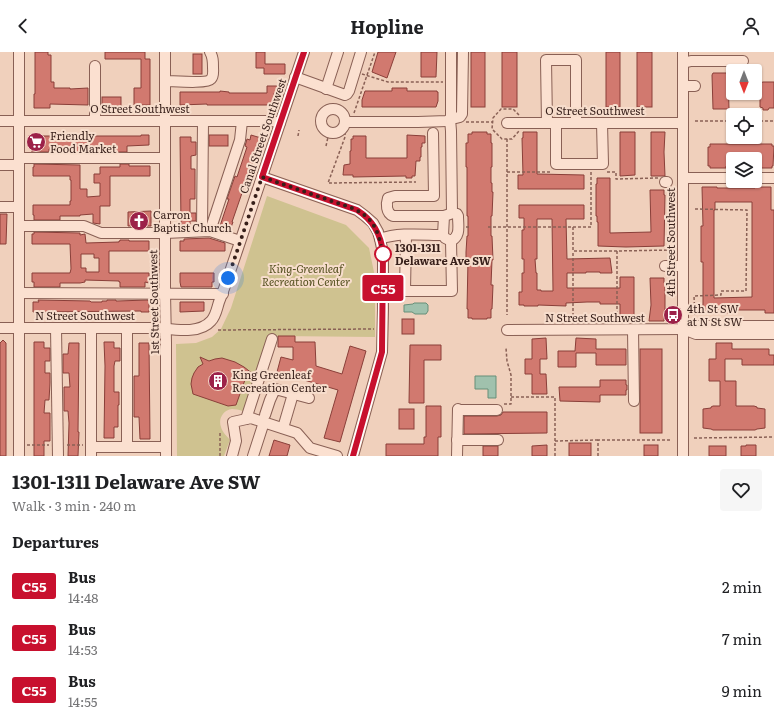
<!DOCTYPE html>
<html lang="en">
<head>
<meta charset="utf-8">
<style>
	body { margin:0; font-family:Literata,serif; background:#f6f6f6; color:#202124; height:100vh; display:flex; flex-direction:column; font-size:15px; white-space:nowrap }
	* { box-sizing:border-box; margin:0 }
	p { font-size:13px; color:#757577 }
	.icon { flex:none; width:22px; height:22px; fill:none; stroke:currentColor; stroke-width:2; stroke-linecap:round; stroke-linejoin:round }
	.map { position:relative; height:404px; overflow:hidden }
	.drawer { display:flex; flex-direction:column; background:#fff; flex:1 }
	.drawer>* { flex:none }
	.badge { padding:0 8px; border-radius:3px; font-size:14px; line-height:26px }
	.needle { width:26px; rotate:180deg }
	.controls { position:absolute; left:726px; top:12px; display:grid; gap:8px }
	.controls a { display:grid; place-items:center; width:36px; height:36px; border-radius:4px; background:#fff; box-shadow:0 1px 3px #0004; font-size:20px }
	.you { position:absolute; width:20px; height:20px; margin:-10px; border:3px solid #fff; border-radius:50%; background:#1a73e8; box-shadow:0 0 0 6px #1a73e833 }
	.map>.badge { position:absolute; translate:-50% -50%; box-shadow:0 0 0 2px #fff }
	h2 { padding:0 12px; font-size:15px; line-height:36px }
	.round { display:grid; place-items:center; flex:none; width:42px; height:42px; border-radius:4px; background:#f6f6f6 }
	.headline { display:flex; align-items:center; justify-content:space-between; height:68px; padding:0 12px }
	h1 { font-size:19px; font-weight:700; line-height:30px }
	ul { padding:0; list-style:none }
	li { display:flex; align-items:center; gap:12px; height:52px; padding:0 12px }
	li div { flex:1 }
	li b { display:block; font-size:15px }
	li em { font-style:normal }
	li .badge { min-width:44px; font-weight:700; text-align:center }
	header { display:flex; justify-content:space-between; align-items:center; height:52px; padding:0 12px; background:#fff; font-size:18px; font-weight:700 }
	.map>svg:first-child { display:block }
	.green { fill:#cfc290 }
	.water { fill:#a0c1ad; stroke:#678f79 }
	.building { fill:#d1796f; stroke:#8a3f39; fill-rule:evenodd }
	.lines { fill:none; stroke-linecap:round; stroke-linejoin:round }
	.minor-casing { stroke:#896055; stroke-width:12 }
	.path { stroke:#896055; stroke-width:1.5; stroke-dasharray:3 2; stroke-linecap:butt }
	.minor { stroke:#fbe0d0; stroke-width:10 }
	.line-casing { stroke:#fff; stroke-width:9 }
	.line { stroke:#c8102e; stroke-width:6 }
	.walk { stroke:#371f1a; stroke-width:4; stroke-dasharray:0 7.2 }
	.stop-dot { fill:#fff; stroke:#c8102e; stroke-width:2 }
	.labels { text-anchor:middle; stroke-width:4; stroke-linejoin:round; paint-order:stroke }
	.street-label { font-size:11px; fill:#371f1a; stroke:#f7ddcc }
	.poi-label { font-size:11px; fill:#371f1a; stroke:#f7ddcc; text-anchor:start }
	.stop-label { font-size:11px; font-weight:bold; fill:#371f1a; stroke:#f7ddcc; text-anchor:start }
	.park-label { font-size:11px; font-style:italic; fill:#555120; stroke:#f7ddcc }
</style>
</head>
<body>
<header><svg class="icon" aria-label="back" viewBox="0 0 24 24"><path d="M15 5l-7 7 7 7"/></svg>Hopline<svg class="icon" aria-label="person" viewBox="0 0 24 24"><circle cx="12" cy="8" r="4"/><path d="M4 21q1-7 8-7t8 7"/></svg></header>
<div class="map">
<svg width="774" height="404" viewBox="0 0 774 404">
	<rect width="100%" height="100%" fill="#f0d0bc"/>
	<!-- green -->
	<path class="green" d="M267,144L346,173L369,196L375,225V285L277,284L251,362C245,360 239,357 232,357C223,358 218,367 221,375C222,380 227,384 230,388L224,404H177L176,292L196,291L212,285L221,277L231,256Z"/>
	<!-- water -->
	<g class="water">
		<path d="M414,251H426L428,253V259L426,262H415L412,260H404V253L413,252Z"/>
		<path d="M475,324H496V346H488V337H475Z"/>
	</g>
	<!-- building -->
	<g class="building">
		<path d="M35,0H48V3H51V30H54V36H70V37L88,36V53L50,52V56H34V42H35Z"/>
		<path d="M105,0H145V7H150V53H134V36H141V7H105Z"/>
		<path d="M256,0H265V12H285V22H264V16H256Z"/>
		<path d="M378,0H396L387,26L372,20Z"/>
		<path d="M421,0H437L436,25H421Z"/>
		<rect x="471" y="0" width="14" height="55"/>
		<rect x="502" y="0" width="15" height="55"/>
		<rect x="606" y="0" width="14" height="55"/>
		<rect x="637" y="0" width="15" height="55"/>
		<rect x="193" y="2" width="9" height="20"/>
		<path d="M713,21H727V22H728L729,57H713L712,23Z"/>
		<path d="M763,30H774V56H769L768,58H763V56L760,55V31Z"/>
		<path d="M267,34H277V41H274V53H207V52L180,53V40H220V39L229,40V41H267Z"/>
		<path d="M392,36H407V39H437V40H438V49L436,55H362V48L365,39H392Z"/>
		<rect x="102" y="45" width="19" height="10"/>
		<path d="M472,80H487V82H491V91H492V115H491V131H492V140H493L492,164H491V184H492L493,208H492L491,233H493L492,257H491V266H487V267H472V266H468V257H467L468,208H466V200L467,184H468V164H467V115H466V91H468V82H472Z"/>
		<path d="M523,80H537V122L584,123V137H518V123H523L522,86H523Z"/>
		<path d="M620,80H635V123L620,124Z"/>
		<path d="M651,80H665L664,100L665,124H651Z"/>
		<path d="M141,83H149V93L127,94V100H69V96L49,97V100H32V84H141Z"/>
		<rect x="209" y="83" width="19" height="11"/>
		<path d="M251,83L261,86L232,170H233L230,178L220,174L229,147H227L235,124L237,125L247,95L245,94L247,87L250,88Z"/>
		<path d="M407,83L425,84V91H422V95H421V105H420V109H416L415,124H412V126H406V124L353,125V123H343L344,113L350,112V99H351V87H353V84H366V106H407Z"/>
		<path d="M180,85H191V90H196V103L191,104V117H195V147H190V161H196V169H190V173H181Z"/>
		<path d="M710,92H772V94H774L773,114H772V116H756L755,107H733V114H726V116H710V114H708V95H710Z"/>
		<path d="M34,112L80,113V137H87V145L100,144V131H94V122H100V115H120V112H129V114H150V124H110V154H100V172L93,171V162L80,163V164H60V168H34V163H33V153H70V149H71V128H70V124H33V115H34Z"/>
		<path d="M597,126H610V181L651,180L650,138H664V143H665L664,194L626,195L598,194V170H597V164H596V132H597Z"/>
		<path d="M702,135H717V136H755V135H771V158H774V261H765V258H731V261H721V259H703V210H701V174H703ZM715,150H752V245L714,246V158H715Z"/>
		<path d="M519,153H584V167H566L567,207L610,206L612,221H600V220H586V221H567V236H620V225H634V269H621V263H620V252H600V250H587L566,251V254L538,253V254H524V253H519V240H522V221H524V207H522V178H524V166H519ZM537,167H552L553,239H541V238H537V221H536L535,207H537Z"/>
		<path d="M151,159V174H128V160Z"/>
		<path d="M0,162H7L6,192H0Z"/>
		<path d="M34,180L80,181V183L85,182L86,191L119,190V189H120V188H129V189H149V199H109V221H149V231L145,230V235H120V230H119V229L85,228V230L80,231H60V235H34V230H32V221H70L71,217L70,192H32V182H34ZM81,202H94V206H99V220H86V216H81Z"/>
		<path d="M209,186L225,191V199H180V189H184V187Z"/>
		<path d="M180,221H214V230H212V235H181L180,230Z"/>
		<path d="M650,226H664V231H665V263H664V269H649L651,253Z"/>
		<path d="M38,248L90,249L91,250H102V249H107V248H116V249H117L148,248L149,251V260H141V259L33,260V250H39Z"/>
		<path d="M180,250H204V259L180,260Z"/>
		<rect x="402" y="267" width="12" height="15"/>
		<path d="M278,284H295V290H315L316,314L342,322L350,294L366,299L340,390L324,386L338,338L277,320L281,305L293,308V295H278Z"/>
		<path d="M546,286L547,307H540V322H546L547,342H532V322H525V307H532V287Z"/>
		<path d="M576,286L596,287V297H626V313H596V301H576V315H558V299H575Z"/>
		<path d="M3,288L6,291V404H0V291Z"/>
		<path d="M34,290H44V296H50V309H45V321H50V331L49,348H45L44,361H50V389H44V404H34Z"/>
		<path d="M104,290H114V296H120V309H115L114,314V340H119V353H118V375H114V386H104L105,314Z"/>
		<path d="M69,291H79L78,380H79L78,404H68L69,371L68,359H64V335H70L69,321H63V302H68Z"/>
		<path d="M139,291H149L150,387H140L139,365H134V324H139Z"/>
		<path d="M716,291H732V297H769V303H774V313H742V307H725V329H736V354H754L757,355V356L765,357V376L757,377L755,378H713L711,377L703,376V357L711,356V355L713,354H720V329H709V307H716Z"/>
		<path d="M410,293H441V308H424V351H409Z"/>
		<rect x="640" y="297" width="22" height="84"/>
		<path d="M200,305L209,309L215,307L222,306L235,310L244,315L253,322L250,327L246,325L236,353L228,354L193,342L191,332L192,326L194,321L198,315L203,312Z"/>
		<path d="M600,328H626V333H627V338H626V343H600V350L560,349L559,335H600Z"/>
		<path d="M426,354H441V385H438V404H386V392H424V385H426Z"/>
		<rect x="399" y="357" width="15" height="20"/>
		<path d="M503,360H547V381L464,382V364H497L501,363Z"/>
		<path d="M274,388L290,393L287,404H269Z"/>
		<rect x="569" y="391" width="22" height="13"/>
		<path d="M547,393V404H532V394Z"/>
		<rect x="644" y="393" width="14" height="11"/>
		<path d="M746,393H756V404H741V394H746Z"/>
		<rect x="483" y="394" width="15" height="10"/>
		<rect x="709" y="394" width="17" height="10"/>
	</g>
	<g class="lines">
		<defs>
			<g id="minor">
				<path d="M165,0V241L166,290V404"/>
				<path d="M683,11L691,9H743"/>
				<path d="M295,25L345,43L347,42L349,39L361,0"/>
				<path d="M165,29C173,29 207,32 211,27C214,24 213,19 213,15C213,9 213,5 210,0"/>
				<path d="M683,34H695"/>
				<path d="M326,37L338,0"/>
				<circle cx="333" cy="69" r="12"/>
				<path d="M451,64L456,66L460,65L462,62L463,0"/>
				<path d="M0,69H272L280,71"/>
				<path d="M95,69V14"/>
				<path d="M345,70H418L447,69L450,67L451,64V0"/>
				<path d="M507,71H683"/>
				<path d="M547,71L546,8H576V71"/>
				<path d="M556,71V112H603L602,71"/>
				<path d="M433,81L434,144H395L388,146C386,152 386,161 393,164H444"/>
				<path d="M19,106H165"/>
				<path d="M0,113H19"/>
				<path d="M262,125L357,158L365,164L373,171L378,180L380,187L383,201V258L382,300L353,404"/>
				<path d="M683,126H733"/>
				<path d="M755,126H774"/>
				<path d="M665,130H667"/>
				<path d="M0,155H19"/>
				<path d="M19,174H84L101,181H165L210,179L240,189"/>
				<path d="M202,179L203,69"/>
				<path d="M210,179L240,88L242,69"/>
				<path d="M406,183L405,239H452L451,189C461,184 458,174 458,164L457,162L452,161L451,79L450,67"/>
				<path d="M443,183L444,164L450,162"/>
				<path d="M380,187C400,180 423,183 443,183L445,186L451,189"/>
				<path d="M665,214H683"/>
				<path d="M19,241L223,242"/>
				<path d="M0,276H156C172,277 199,283 211,269C216,264 217,256 219,250C226,232 232,214 238,196C260,130 282,65 304,0"/>
				<path d="M56,276L58,404"/>
				<path d="M683,277L696,282H774"/>
				<path d="M507,278L683,277L696,274H774"/>
				<path d="M633,278L634,349"/>
				<path d="M458,358H497"/>
				<path d="M265,363L270,348L275,337L309,346"/>
				<path d="M246,367L272,287"/>
				<path d="M283,376L293,342"/>
				<path d="M457,388H498"/>
				<path d="M91,395H166"/>
				<path d="M127,395V276"/>
				<path d="M19,404V0"/>
				<path d="M91,404V276"/>
				<path d="M232,404L236,389L233,370L251,366L297,381L310,396L337,404"/>
				<path d="M253,404L264,370"/>
				<path d="M457,404L458,357"/>
				<path d="M683,404V0"/>
			</g>
		</defs>
		<!-- minor casing -->
		<use href="#minor" class="minor-casing"/>
		<!-- path -->
		<g class="path">
			<path d="M362,22L388,30H443"/>
			<path d="M354,61L375,0"/>
			<path d="M519,63L513,57H501L493,66L492,77L502,87H512L519,79"/>
			<path d="M695,69H733"/>
			<path d="M755,69H774"/>
			<path d="M466,70H492"/>
			<path d="M345,80V85L328,131L416,130"/>
			<path d="M298,84L299,78"/>
			<path d="M507,87V263"/>
			<path d="M326,94L328,85"/>
			<path d="M507,120H552"/>
			<path d="M607,120H616V127L658,126"/>
			<path d="M695,157L747,158L746,239H721V243L694,244L695,266"/>
			<path d="M466,175H471"/>
			<path d="M488,175H573V199H617L671,198"/>
			<path d="M573,175H591V120"/>
			<path d="M617,199V269"/>
			<path d="M573,269V199"/>
			<path d="M218,278L374,277"/>
			<path d="M511,345H555V389"/>
			<path d="M504,352H511V323L507,309L506,296"/>
			<path d="M694,386L774,385"/>
			<path d="M27,393H49"/>
			<path d="M67,393H83"/>
			<path d="M220,404V379"/>
			<path d="M555,404V389L598,388"/>
			<path d="M598,404V388H671"/>
		</g>
		<!-- minor -->
		<use href="#minor" class="minor"/>
	</g>
	<g class="lines">
		<defs>
			<path id="line" d="M304,0L262,125L357,158C373,168 381,182 383,201L382,300L353,404"/>
		</defs>
		<!-- line casing -->
		<use href="#line" class="line-casing"/>
		<!-- line -->
		<use href="#line" class="line"/>
		<!-- walk -->
		<path class="walk" d="M228,226L262,125L352,156C375,166 378,179 383,202"/>
	</g>
	<!-- icons -->
	<defs>
		<symbol id="supermarket-disc" viewBox="-11 -11 22 22"><circle r="9.5" fill="#9c2149" stroke="#f7ddcc"/><path d="M-6-5.5h2.5l.6 2H6L4.5 2H-2.5L-4.4-4H-6ZM-1.5 3.2a1.3 1.3 0 1 0 .1 0ZM3 3.2a1.3 1.3 0 1 0 .1 0Z" fill="#fff"/></symbol>
		<symbol id="church-disc" viewBox="-11 -11 22 22"><circle r="9.5" fill="#9c2149" stroke="#f7ddcc"/><path d="M-1.2-6h2.4v3.5h3.3v2.4h-3.3V6h-2.4V-.1h-3.3v-2.4h3.3Z" fill="#fff"/></symbol>
		<symbol id="bus-disc" viewBox="-11 -11 22 22"><circle r="9.5" fill="#9c2149" stroke="#f7ddcc"/><path d="M-5-6H5V4H4V6H2V4H-2V6H-4V4H-5ZM-3.5-4V0h7V-4ZM-3.5 1.2v1.5H-2V1.2ZM2 1.2v1.5H3.5V1.2Z" fill="#fff"/></symbol>
		<symbol id="building-disc" viewBox="-11 -11 22 22"><circle r="9.5" fill="#9c2149" stroke="#f7ddcc"/><path d="M-4-6H4V6H1V3H-1V6H-4ZM-2.5-4.3h1.7v1.8h-1.7ZM.8-4.3h1.7v1.8H.8ZM-2.5-1h1.7V.8h-1.7ZM.8-1h1.7V.8H.8Z" fill="#fff"/></symbol>
	</defs>
	<g fill-rule="evenodd">
		<use href="#supermarket-disc" x="25" y="79" width="22" height="22"/>
		<use href="#church-disc" x="128" y="158" width="22" height="22"/>
		<use href="#bus-disc" x="662" y="252" width="22" height="22"/>
		<use href="#building-disc" x="207" y="318" width="22" height="22"/>
	</g>
	<!-- markers -->
	<circle class="stop-dot" cx="383" cy="202" r="8"/>
	<g class="labels">
		<!-- street labels -->
		<g class="street-label">
			<text x="140" y="61">O Street Southwest</text>
			<text x="595" y="63">O Street Southwest</text>
			<text transform="translate(263 84) rotate(-71)" y="4">Canal Street Southwest</text>
			<text transform="translate(671 190) rotate(-90)" y="4">4th Street Southwest</text>
			<text transform="translate(154 250) rotate(-91)" y="4">1st Street Southwest</text>
			<text x="85" y="268">N Street Southwest</text>
			<text x="595" y="270">N Street Southwest</text>
		</g>
		<!-- poi labels -->
		<g class="poi-label">
			<text x="50" y="88">Friendly<tspan x="50" dy="13">Food Market</tspan></text>
			<text x="153" y="167">Carron<tspan x="153" dy="13">Baptist Church</tspan></text>
			<text x="687" y="261">4th St SW<tspan x="687" dy="13">at N St SW</tspan></text>
			<text x="232" y="327">King Greenleaf<tspan x="232" dy="13">Recreation Center</tspan></text>
		</g>
		<!-- stop labels -->
		<g class="stop-label">
			<text x="395" y="200">1301-1311<tspan x="395" dy="13">Delaware Ave SW</tspan></text>
		</g>
		<!-- park labels -->
		<g class="park-label">
			<text x="306" y="221">King-Greenleaf<tspan x="306" dy="13">Recreation Center</tspan></text>
		</g>
	</g>
</svg>
<div class="controls">
<a><svg class="needle" viewBox="-14 -14 28 28"><path d="M0-13l5 13h-10z" fill="#e53935"/><path d="M0 13l5-13h-10z" fill="#757577"/></svg></a>
<a><svg class="icon" aria-label="locate" viewBox="0 0 24 24"><circle cx="12" cy="12" r="6"/><path d="M12 2v4M12 18v4M2 12h4M18 12h4"/></svg></a>
<a><svg class="icon" aria-label="layers" viewBox="0 0 24 24"><path d="M12 4l9 5-9 5-9-5zM3 14l9 5 9-5"/></svg></a>
</div>
<div class="you" style="left:228px;top:226px"></div>
<b class="badge" style="left:383px;top:236px;background:#c8102e;color:#fff">C55</b>
</div>
<section class="drawer">
<div class="headline"><div><h1>1301-1311 Delaware Ave SW</h1><p>Walk · 3 min · 240 m</p></div><a class="round"><svg class="icon" aria-label="heart" viewBox="0 0 24 24"><path d="M12 20l-8-8c-3-5 5-10 8-4 3-6 11-1 8 4z"/></svg></a></div>
<h2>Departures</h2>
<ul>
<li><span class="badge" style="background:#c8102e;color:#fff">C55</span><div><b>Bus</b><p>14:48</p></div><em>2 min</em></li>
<li><span class="badge" style="background:#c8102e;color:#fff">C55</span><div><b>Bus</b><p>14:53</p></div><em>7 min</em></li>
<li><span class="badge" style="background:#c8102e;color:#fff">C55</span><div><b>Bus</b><p>14:55</p></div><em>9 min</em></li>
</ul>
</section>
</body>
</html>
